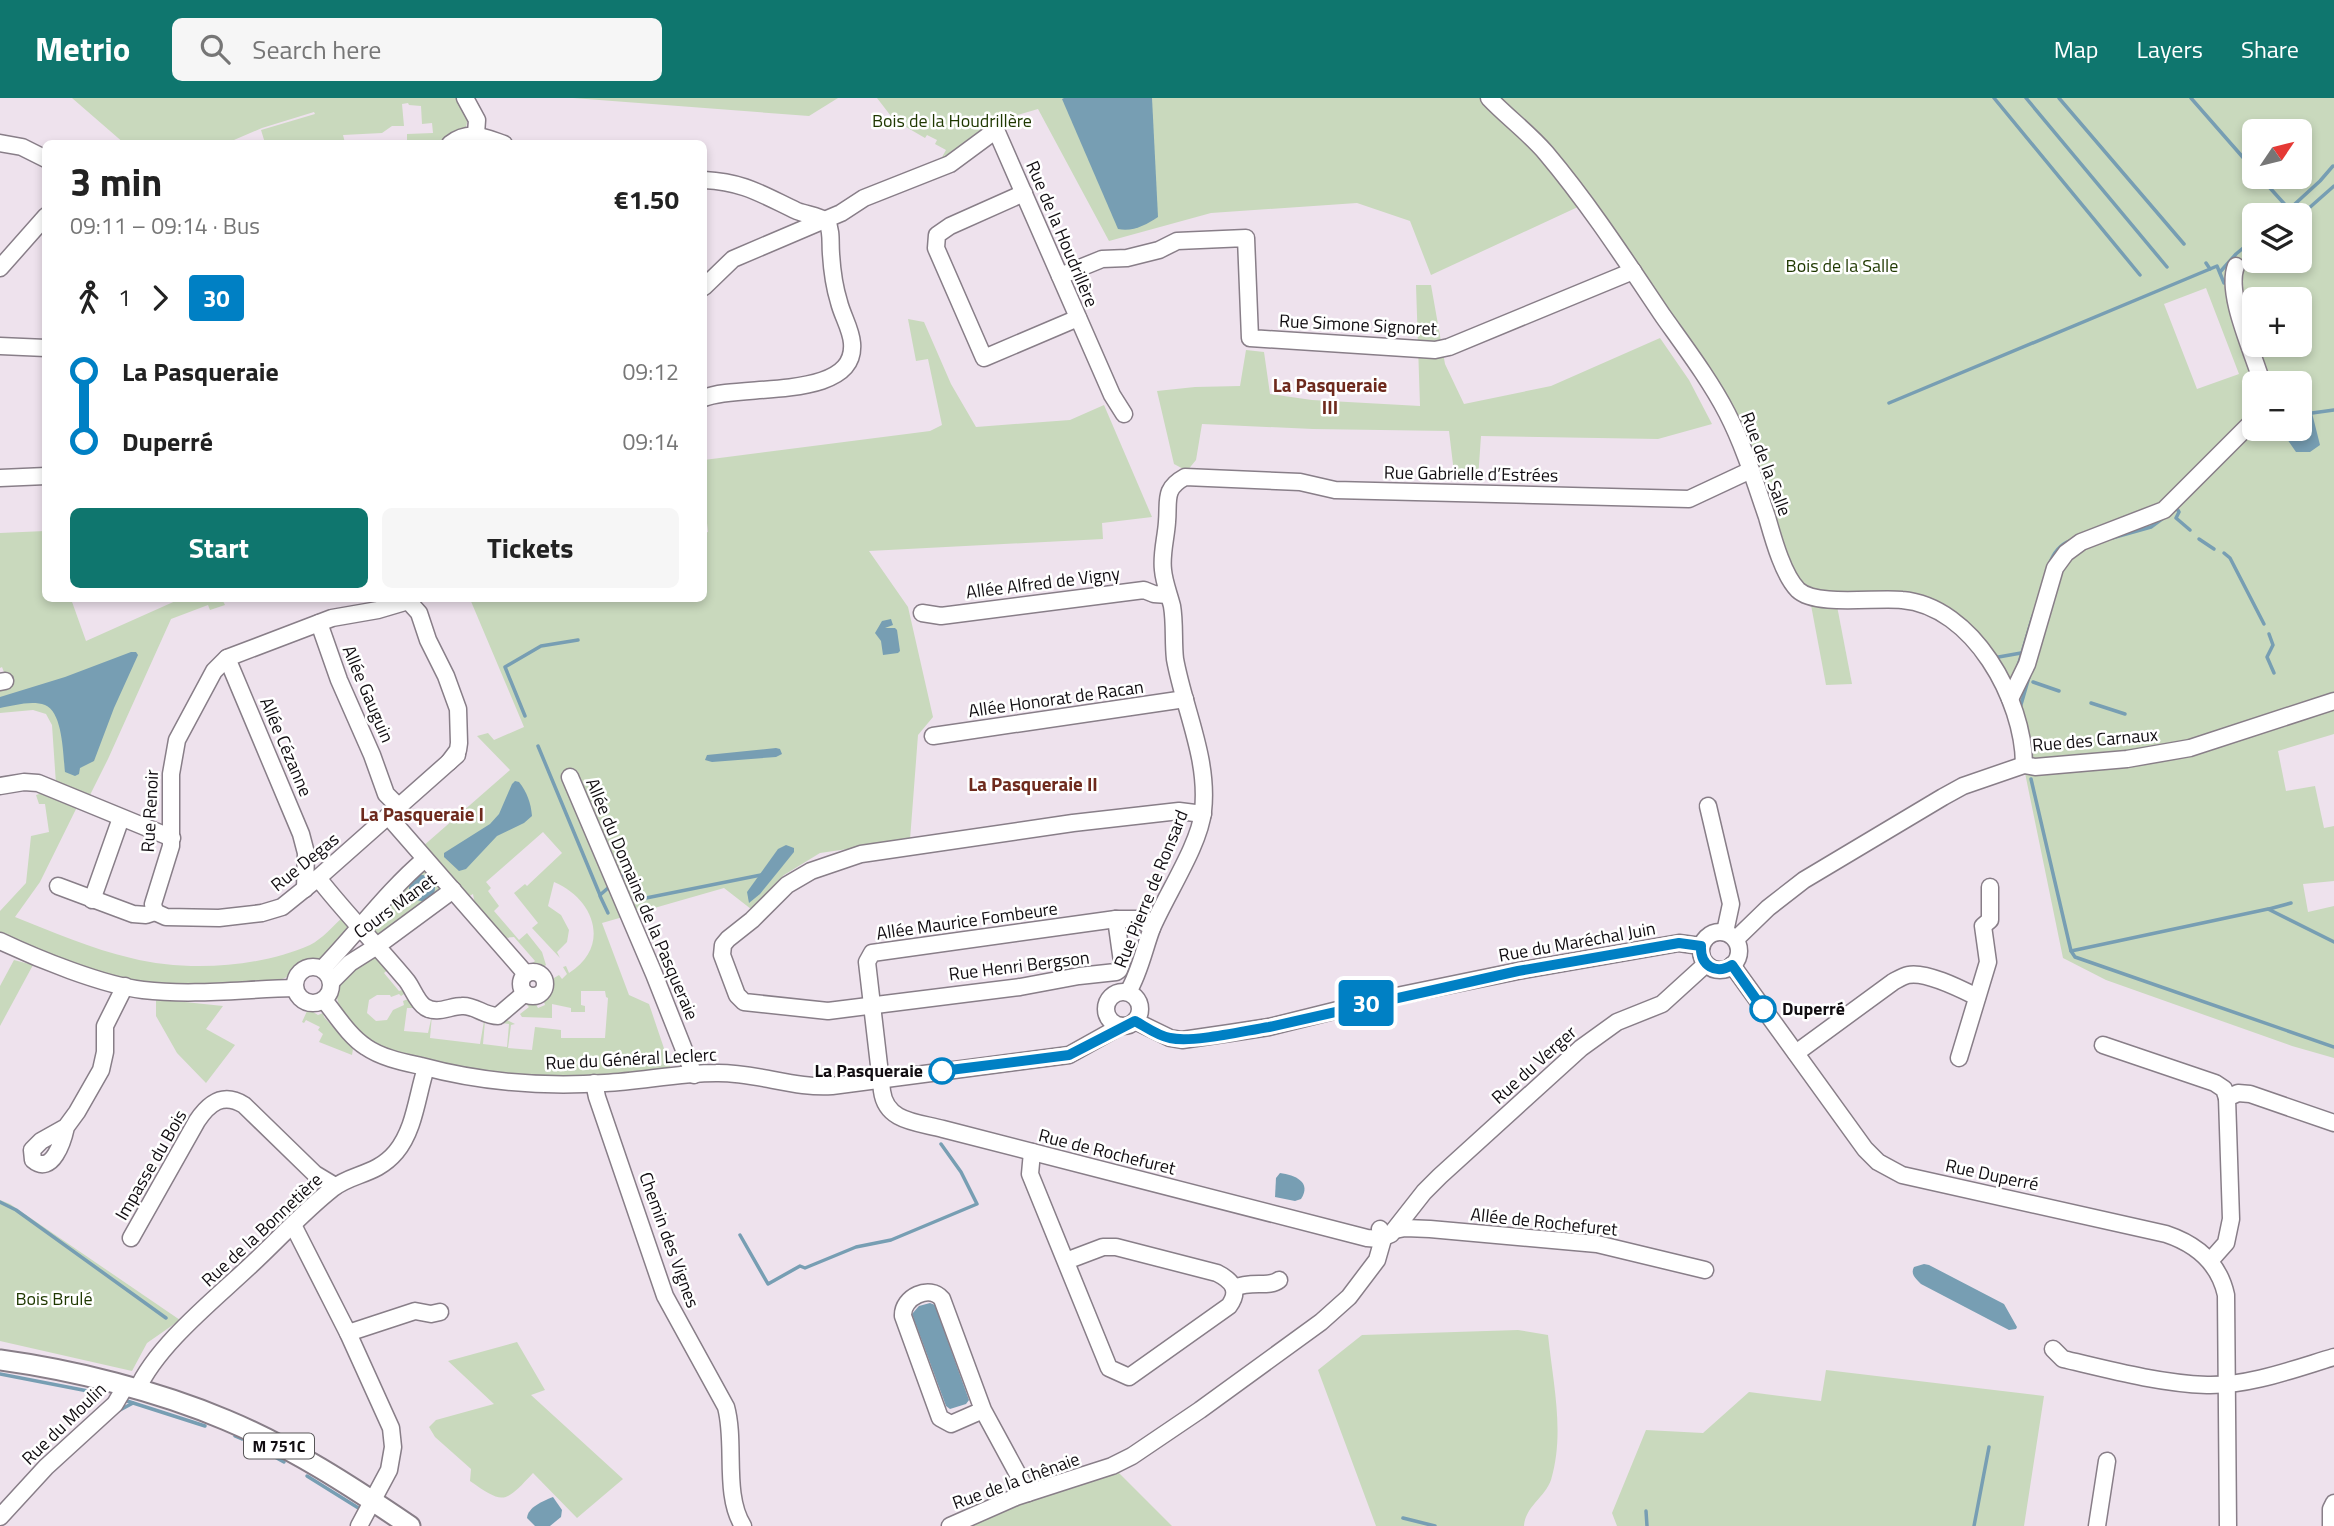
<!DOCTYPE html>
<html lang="en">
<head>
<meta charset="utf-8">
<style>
	body { margin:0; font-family:"Titillium Web",sans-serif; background:#f6f6f6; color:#222; height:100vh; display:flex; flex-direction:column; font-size:26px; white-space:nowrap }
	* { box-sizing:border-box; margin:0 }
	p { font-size:23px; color:#767676 }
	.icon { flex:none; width:38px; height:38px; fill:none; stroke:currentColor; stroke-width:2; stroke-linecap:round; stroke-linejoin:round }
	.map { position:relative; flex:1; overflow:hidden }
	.side { position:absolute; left:42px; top:42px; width:665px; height:462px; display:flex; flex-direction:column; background:#fff; border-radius:10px; box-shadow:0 4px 10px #0003 }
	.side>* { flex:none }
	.badge { padding:0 14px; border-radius:5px; font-size:24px; line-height:46px }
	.needle { width:46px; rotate:55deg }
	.controls { position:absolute; left:2242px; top:21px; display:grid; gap:14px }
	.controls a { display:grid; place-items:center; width:70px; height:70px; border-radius:10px; background:#fff; box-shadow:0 4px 10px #0003; font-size:35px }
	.map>.badge { position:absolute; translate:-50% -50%; box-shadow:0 0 0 4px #fff }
	.legs { display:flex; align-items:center; gap:10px; height:77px; padding:0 28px; font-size:23px }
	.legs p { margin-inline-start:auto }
	.headline { display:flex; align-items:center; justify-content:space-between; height:119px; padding:0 28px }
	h1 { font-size:38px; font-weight:700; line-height:52px }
	.action { display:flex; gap:14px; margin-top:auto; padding:14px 28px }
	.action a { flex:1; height:80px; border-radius:10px; background:#0f766e; color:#fff; font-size:28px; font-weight:700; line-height:80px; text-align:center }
	.action a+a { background:#f6f6f6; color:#222 }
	ul { padding:0 28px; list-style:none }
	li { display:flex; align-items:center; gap:24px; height:70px; font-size:26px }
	li i { display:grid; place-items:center; width:10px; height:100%; margin:0 9px; background:currentColor }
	li i::after { content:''; width:18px; height:18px; margin:-9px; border:5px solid; border-radius:50%; background:#fff }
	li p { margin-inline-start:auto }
	li:first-child i { background:linear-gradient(#0000 50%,currentColor 0) }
	li:last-child i { background:linear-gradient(currentColor 50%,#0000 0) }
	header { display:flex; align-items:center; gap:42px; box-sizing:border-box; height:98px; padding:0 35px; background:#0f766e; color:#fff }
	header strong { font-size:33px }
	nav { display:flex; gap:38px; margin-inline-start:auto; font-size:24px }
	.search { width:490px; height:63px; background:#f6f6f6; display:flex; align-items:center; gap:18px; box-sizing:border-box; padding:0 24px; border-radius:10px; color:#767676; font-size:26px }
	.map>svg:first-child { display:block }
	.green { fill:#c9d9bd; fill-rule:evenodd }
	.water { fill:#779eb3 }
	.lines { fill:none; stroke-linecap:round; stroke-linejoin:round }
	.stream { stroke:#779eb3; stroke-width:3.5 }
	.minor-casing { stroke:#887e88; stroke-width:19 }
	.major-casing { stroke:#887e88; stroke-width:23 }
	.minor { stroke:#fff; stroke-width:16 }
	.major { stroke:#fff; stroke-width:19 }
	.line-1-casing { stroke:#fff; stroke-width:16 }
	.line-1 { stroke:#0080c4; stroke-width:10 }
	.stop-1-dot { fill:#fff; stroke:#0080c4; stroke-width:3.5 }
	.labels { text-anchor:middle; stroke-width:5; stroke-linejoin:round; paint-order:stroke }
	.shield { fill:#fff; stroke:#585658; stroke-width:2 }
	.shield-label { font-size:16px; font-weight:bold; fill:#110d11 }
	.park-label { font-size:18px; fill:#1f3801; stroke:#fff }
	.street-label { font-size:18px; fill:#110d11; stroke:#fff }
	.stop-label { font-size:18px; font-weight:bold; fill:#110d11; stroke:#fff; text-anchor:start }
	.neighbourhood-label { font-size:19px; font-weight:bold; fill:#6e2a1d; stroke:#fff }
</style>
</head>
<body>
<header>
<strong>Metrio</strong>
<div class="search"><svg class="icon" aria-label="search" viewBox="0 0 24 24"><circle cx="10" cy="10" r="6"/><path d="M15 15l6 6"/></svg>Search here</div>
<nav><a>Map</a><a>Layers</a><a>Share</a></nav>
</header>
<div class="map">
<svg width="2334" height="1428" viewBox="0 0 2334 1428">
	<rect width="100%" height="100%" fill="#eee2ed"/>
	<!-- green -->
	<g class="green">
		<path d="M72,0H472L465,34L452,45H407V36L433,35L432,25L422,26L421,8L409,7L408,5L402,6L404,28H392L382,35L343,37L345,45H265L261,32L315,16L314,14L262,30L227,45L125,46Z"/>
		<path d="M573,0H838L809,18Z"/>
		<path d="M877,0H1484L1526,41L1580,108L1431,177L1410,123L1357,105L1211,115L1109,143L1038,11L991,25L941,61L946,52L935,46L937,42L927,37L925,40L894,22Z"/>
		<path d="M1496,0H2334V636L2278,653L2286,693L2315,688L2324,730L2334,728V783L2303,786L2308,814L2334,808V960L2292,948L2106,882L2063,860L2010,602L1982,554L1927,507L1799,492L1705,267ZM2254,33H2300V79H2254ZM2254,117H2300V163H2254ZM2206,190L2239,276L2197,291L2164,206ZM2254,201H2300V247H2254ZM2254,285H2300V331H2254Z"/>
		<path d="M1416,187H1431L1445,266L1464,306L1551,288L1660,240L1689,282L1712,326L1658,341L1481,338L1478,381L1455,383L1449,333L1313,331L1202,326L1196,362L1187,373L1174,366L1157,293L1195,289L1240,288L1246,252L1264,254L1270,296L1312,302L1420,308Z"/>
		<path d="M908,221L924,224L951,286L976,329L1070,322L1104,307L1152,419L1102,425L1103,441L869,453L908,509L933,619L918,637L910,742L820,755L784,777L751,811L724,790L602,825L629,897L649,906L672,974L568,980L484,975L385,952L361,938L339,908L337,900L336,889L341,878L373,854L391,869L384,875L399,893L407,890L409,893L401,898L399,896L391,899L390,897H377L369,902L367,915L376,923L387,922L393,912L404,907L403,903L413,899L415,910H407L404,933L428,935L432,917L430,940L480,946L484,923L476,922L480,920L485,923L483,946L507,949L509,926L502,925L507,922L515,926L511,927L508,950L532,952L535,929L561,932V940H605L608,900L606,899L605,893H581V907L585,908V914H571V910L552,906V920L522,919L520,916L529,909L523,903L527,901L534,903L538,910L545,907L544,904L552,894L554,880L559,877L562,881L567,876L563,869L566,868L569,875C611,849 595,801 554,784L548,808L561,817L569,832L567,844L557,854L560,860L532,830L538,825L514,795L525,786L527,788L562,755L543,734L486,784L491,790L488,793L499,808L494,813L519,842L527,835L542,854L546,867L541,871L528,869L535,863L514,839L504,840L475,807L473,796L466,800L422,749L510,672L477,638L488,635L494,642L524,629L470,501L704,500V435L708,434L704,398V362L930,333L942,327L928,261L916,263Z"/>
		<path d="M45,433L46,500L71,501L86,543L180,501H222L225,507L210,512L208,507L171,521L108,661L89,699L56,686L52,627L46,616L33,612L0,615V591L9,587L2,569L0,570V435Z"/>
		<path d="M1811,507L1837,508L1852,586L1826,587Z"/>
		<path d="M46,694L77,709L40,784L15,819C53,834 92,851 131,860C186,874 258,870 310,847C322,841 333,828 343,819L352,831L320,864C305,859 299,874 287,879C272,886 251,887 234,889C154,897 70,873 0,836V813L26,785L31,738L49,734L45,706H39L36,697Z"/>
		<path d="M424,769L442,785L441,794L380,840L374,838L368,825Z"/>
		<path d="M14,862L33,867L0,928V888Z"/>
		<path d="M156,901L223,908L206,931L235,947L206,985L177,955L156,918Z"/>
		<path d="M308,911L318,917L323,915L324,919L353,951L352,957L319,944L323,936L318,932L320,929L306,922L304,925L302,924Z"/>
		<path d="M0,1102L10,1106L180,1222L147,1245L132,1273L0,1243Z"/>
		<path d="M1518,1232L1548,1237C1553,1285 1565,1335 1551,1382C1545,1399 1525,1409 1524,1428H1376L1318,1272L1362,1237Z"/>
		<path d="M517,1244L545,1292L531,1297L623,1381L577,1420L533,1375C505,1405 504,1407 470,1383L471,1371L435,1339L429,1329L436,1322L494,1306L448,1263Z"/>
		<path d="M1826,1272L2044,1298L2024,1428H1617L1612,1415L1646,1332L1703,1335L1749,1294L1821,1303Z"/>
		<path d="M1112,1368L1172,1428H951Z"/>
	</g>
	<!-- water -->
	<g class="water">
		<path d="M1064,0H1152L1158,119C1146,127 1133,134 1118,131L1062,1Z"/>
		<path d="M2312,315L2320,347L2310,354H2296L2287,341V332L2300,331V323Z"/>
		<path d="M891,521L893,527L885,530H895L897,532L900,553L898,555L883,557L881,543L875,535L882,523Z"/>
		<path d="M131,554H136L138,557L114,610L94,663L80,670L79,676L75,678L65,674C63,657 63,614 45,607C31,602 13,608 0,610V599L65,579Z"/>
		<path d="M776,650L780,651L782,656L776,659L712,664L705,662L707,657Z"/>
		<path d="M515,683L519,684C527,694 531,705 532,718L524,725L497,738L466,771L459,773L444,759V755L490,726L499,716L512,686Z"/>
		<path d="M786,747L794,750V754L760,796L749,805L747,794L778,751Z"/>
		<circle cx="422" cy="790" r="13"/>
		<path d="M1280,1075C1295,1077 1312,1084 1301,1101L1295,1103L1275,1099L1276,1080Z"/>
		<path d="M1924,1166L1929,1167L2004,1206L2017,1229L2016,1231L2009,1232L1921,1186C1916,1181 1910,1176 1914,1169Z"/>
		<path d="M930,1205L935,1207L969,1302L966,1306L950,1311L946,1308L912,1216L919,1208Z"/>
		<path d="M553,1399L562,1412L561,1419L550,1428H535L527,1420C528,1409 543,1403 553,1399Z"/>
	</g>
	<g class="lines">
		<!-- stream -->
		<g class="stream">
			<path d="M1994,0L2140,177"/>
			<path d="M2026,0L2167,169"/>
			<path d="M2059,0L2184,146"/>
			<path d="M2191,0L2254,72"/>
			<path d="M2260,79L2289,111"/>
			<path d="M2283,117L2320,83L2333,68"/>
			<path d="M2300,118L2334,88"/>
			<path d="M2242,169L2254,155"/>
			<path d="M2210,171L2217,168L2224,185"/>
			<path d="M2220,174L2236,156L2254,141"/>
			<path d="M1889,305L2210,171L2206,165"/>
			<path d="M2312,315L2334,312"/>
			<path d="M2176,409L2179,414L2176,420L2190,432"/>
			<path d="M2112,440L2151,429L2166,418"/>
			<path d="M2199,441L2214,451"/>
			<path d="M2224,455L2230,460L2264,526"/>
			<path d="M2049,467C2053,456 2059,447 2070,443"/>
			<path d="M2269,536L2273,547L2267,559L2274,575"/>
			<path d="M1993,560L2021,555"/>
			<path d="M2018,568L2033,518"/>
			<path d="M2033,584L2059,593"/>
			<path d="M2091,605L2125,616"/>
			<path d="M2020,610L2029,579"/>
			<path d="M525,618L505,569L541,548L578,542"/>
			<path d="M538,648L600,797L608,790"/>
			<path d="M2031,681L2071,853L2075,859L2334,949"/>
			<path d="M622,779L629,773L641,801L761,777"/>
			<path d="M600,798L608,815"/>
			<path d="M2269,811L2291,805"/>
			<path d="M2071,853L2268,811L2334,844"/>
			<path d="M0,1104L16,1112L166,1220"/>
			<path d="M740,1137L768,1186L800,1168L805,1170L856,1149L891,1142L977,1106L961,1074L941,1046"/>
			<path d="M0,1276L93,1294"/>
			<path d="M127,1303L205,1328"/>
			<path d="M118,1313L133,1305"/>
			<path d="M235,1338L242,1341"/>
			<path d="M264,1353L284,1364"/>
			<path d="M307,1378L360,1411"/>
			<path d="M1646,1413L1647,1428"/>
			<path d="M1403,1420L1435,1428"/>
			<path d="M1974,1428L1989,1349"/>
		</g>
		<defs>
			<g id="minor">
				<path d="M465,0L477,22L476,36L480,46"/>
				<path d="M1489,0C1507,19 1529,35 1546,55C1589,106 1626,163 1663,218C1685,249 1710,282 1727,315C1744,348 1755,384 1767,419C1773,440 1783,477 1798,492C1816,509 1877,499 1902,502C1973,508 2024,602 2024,667"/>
				<path d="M0,45L22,49L46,61"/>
				<path d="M450,46C469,31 484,39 504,46"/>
				<path d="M704,82C744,84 761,96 797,113C807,117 819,117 827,124C832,133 830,145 831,156C832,172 834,188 839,204C842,217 851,231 852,245C857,304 738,285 704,300"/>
				<path d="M1024,95L950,128L937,137L936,150L984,260L1078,220"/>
				<path d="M2236,168C2225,196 2254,256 2262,285"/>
				<path d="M0,170L46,118"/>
				<path d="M1060,178L1102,161L1127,160L1159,152L1177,143L1246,140L1250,240L1435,252L1449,249L1633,173"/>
				<path d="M704,189L733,161L841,115L864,100L950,66L996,32L1112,297L1124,316"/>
				<path d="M0,248L46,250"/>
				<path d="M0,380L46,378"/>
				<path d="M922,515L941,518L1144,492L1154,496L1168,497"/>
				<path d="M319,525L339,582L372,657L386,696L398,708"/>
				<path d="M227,560L301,736L306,755L305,791"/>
				<path d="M0,584L5,583"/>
				<path d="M2010,601L2027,566L2055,470L2066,455L2081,444L2164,412L2254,322"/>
				<path d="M933,638L1185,601"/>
				<path d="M570,679L654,876L694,977"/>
				<path d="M0,688L24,684L38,685L172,740"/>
				<path d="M1708,708L1731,806L1725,834"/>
				<path d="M388,718L526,876"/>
				<path d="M318,780C346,816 378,848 407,883C413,891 417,904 425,909C437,917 450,908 462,908C475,907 484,918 498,918L525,895"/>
				<path d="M58,788L133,816L146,817L155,814"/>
				<path d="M92,802L121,720"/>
				<path d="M155,814L153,806L171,748V676L177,642L214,573L227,560L332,520L378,512L405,504L410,505L419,515L428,542L446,578L458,611L459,645L458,652L449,664"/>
				<path d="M155,814L166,819L219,820L262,815L282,809L318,780L457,657"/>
				<path d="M1116,821L1122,864L1119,872L1116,874L1079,878L1020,889L828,913L744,904L737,897L722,857L723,847L728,841L752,822L787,787L811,773L861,756L1073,725L1179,713L1203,716"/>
				<path d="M1152,830L1139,821H1116L872,855L867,864L882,993C886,1024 917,1024 943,1031L1367,1140L1379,1141L1391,1136L1424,1094L1440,1078L1581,950L1617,924L1662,906L1706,866"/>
				<circle cx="1720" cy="853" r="19"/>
				<path d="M1736,841L1768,810L1804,782L1943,699L1963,688L2024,667L2035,669L2127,661L2190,650L2334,603"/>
				<path d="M0,843C38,861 102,887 143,892C194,898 244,891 295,890"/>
				<path d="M1732,867L1865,1051L1878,1064L1902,1077L2166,1136C2196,1146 2219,1165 2226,1197L2228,1428"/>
				<circle cx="313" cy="887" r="18"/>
				<path d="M322,871C357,835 387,793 425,761"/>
				<circle cx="533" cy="886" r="12"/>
				<path d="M331,884L350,865L377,848L453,792"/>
				<circle cx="1123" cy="911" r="17"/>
				<path d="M1128,894C1140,874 1144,851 1152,830C1166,797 1200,746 1203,713C1209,661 1184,611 1175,561C1173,544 1175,525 1172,508C1169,496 1164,484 1163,472C1161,456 1166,440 1167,424C1169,402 1163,391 1185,379L1300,384L1335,392L1689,401L1751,372"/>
				<path d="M324,902C337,918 349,938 366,949C382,960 403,964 421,968C480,984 545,989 605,985C642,983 679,975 716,975C755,974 796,991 832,988L1069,957L1121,928"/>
				<path d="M1135,923L1170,940L1182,942L1230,935L1269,929L1382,901L1518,873L1679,845L1701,848"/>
				<path d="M2103,947L2215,985L2224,991L2227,1000"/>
				<path d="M1796,955L1893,884C1897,882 1903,878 1908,877C1926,873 1961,891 1977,899"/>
				<path d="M1959,960L1988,864L1983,828L1990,822V789"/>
				<path d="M594,985L597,999L665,1198L726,1309C736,1345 723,1396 743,1428"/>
				<path d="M66,1029C63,1043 52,1078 33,1062L32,1052L41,1043L66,1029L77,1014L101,972L105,954V928L125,888"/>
				<path d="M1032,1054L1030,1076L1109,1270L1129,1279L1229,1208C1240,1193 1233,1183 1217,1175L1116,1149H1103L1066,1163"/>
				<path d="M293,1127L348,1235L391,1330L393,1349L389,1372L359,1428"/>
				<path d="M1395,1132L1405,1130L1430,1131L1597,1146L1705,1172"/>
				<path d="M131,1140L197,1023C209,1005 223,994 244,1007L315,1076L335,1088"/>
				<path d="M2210,1163L2226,1145L2231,1121L2227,1000L2238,995L2250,996L2334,1025"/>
				<path d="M1234,1190C1251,1182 1269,1190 1279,1182"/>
				<path d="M348,1235L415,1213L431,1216L440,1214"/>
				<path d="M2053,1251L2063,1261C2110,1272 2158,1285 2207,1287C2249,1288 2294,1271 2334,1259"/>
				<path d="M137,1292C157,1247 214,1202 251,1167C278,1142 303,1114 332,1091C351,1075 376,1078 396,1054C415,1031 417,997 426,970"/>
				<path d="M983,1312L951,1326L940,1320L903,1218C902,1199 930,1186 942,1201L983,1312L1028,1395"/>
				<path d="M0,1419L46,1369L115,1306L125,1289"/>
				<path d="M950,1428L1016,1399L1112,1368L1132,1358L1200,1312L1321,1224L1349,1199L1377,1162L1383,1141L1380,1131"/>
				<path d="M2097,1428L2107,1363"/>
				<path d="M2331,1428V1411L2334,1405"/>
			</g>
			<path id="major" d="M0,1262C73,1272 158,1293 226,1322C291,1349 351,1388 410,1428"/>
		</defs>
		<!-- minor casing -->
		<use href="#minor" class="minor-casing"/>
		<!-- major casing -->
		<use href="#major" class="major-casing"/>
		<!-- minor -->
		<use href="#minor" class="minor"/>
		<!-- major -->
		<use href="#major" class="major"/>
	</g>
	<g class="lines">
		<defs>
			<path id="line-1" d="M942,973L1069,957L1135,923C1146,929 1158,938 1170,940C1193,945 1243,933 1269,929L1518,873L1679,845L1701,848C1700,868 1716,877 1732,867L1763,911"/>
		</defs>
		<!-- line-1 casing -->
		<use href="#line-1" class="line-1-casing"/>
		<!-- line-1 -->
		<use href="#line-1" class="line-1"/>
	</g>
	<!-- markers -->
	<g class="stop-1-dot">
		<circle cx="1763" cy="911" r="12"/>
		<circle cx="942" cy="973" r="12"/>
	</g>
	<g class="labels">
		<!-- shield labels -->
		<rect class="shield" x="244" y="1335.5" width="70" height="25" rx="5"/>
		<g class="shield-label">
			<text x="279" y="1354">M 751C</text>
		</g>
		<!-- park labels -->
		<g class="park-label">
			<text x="952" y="29">Bois de la Houdrillère</text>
			<text x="1842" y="174">Bois de la Salle</text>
			<text x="54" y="1207">Bois Brulé</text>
		</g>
		<!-- street labels -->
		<g class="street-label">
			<text transform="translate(1062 136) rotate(67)" y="6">Rue de la Houdrillère</text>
			<text transform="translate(1358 227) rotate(3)" y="6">Rue Simone Signoret</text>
			<text transform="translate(1766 366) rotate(69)" y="6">Rue de la Salle</text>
			<text transform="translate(1471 376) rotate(1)" y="6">Rue Gabrielle d’Estrées</text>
			<text transform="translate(1043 485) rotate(-7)" y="6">Allée Alfred de Vigny</text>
			<text transform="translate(368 596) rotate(67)" y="6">Allée Gauguin</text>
			<text transform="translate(1056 601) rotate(-8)" y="6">Allée Honorat de Racan</text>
			<text transform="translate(2095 642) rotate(-5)" y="6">Rue des Carnaux</text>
			<text transform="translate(286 649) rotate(67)" y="6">Allée Cézanne</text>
			<text transform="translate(150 713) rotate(-87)" y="6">Rue Renoir</text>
			<text transform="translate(305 764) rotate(-39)" y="6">Rue Degas</text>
			<text transform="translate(1151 791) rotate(-68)" y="6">Rue Pierre de Ronsard</text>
			<text transform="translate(642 801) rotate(67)" y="6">Allée du Domaine de la Pasqueraie</text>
			<text transform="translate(395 808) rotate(-36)" y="6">Cours Manet</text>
			<text transform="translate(967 823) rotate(-8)" y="6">Allée Maurice Fombeure</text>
			<text transform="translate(1577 844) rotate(-10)" y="6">Rue du Maréchal Juin</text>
			<text transform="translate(1019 868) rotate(-7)" y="6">Rue Henri Bergson</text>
			<text transform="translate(631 961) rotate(-3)" y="6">Rue du Général Leclerc</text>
			<text transform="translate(1534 967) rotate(-42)" y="6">Rue du Verger</text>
			<text transform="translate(1107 1054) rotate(14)" y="6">Rue de Rochefuret</text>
			<text transform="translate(151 1067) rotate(-60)" y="6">Impasse du Bois</text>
			<text transform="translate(1992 1077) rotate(12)" y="6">Rue Duperré</text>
			<text transform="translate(1544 1124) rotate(6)" y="6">Allée de Rochefuret</text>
			<text transform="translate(262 1132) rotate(-43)" y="6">Rue de la Bonnetière</text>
			<text transform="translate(669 1142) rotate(70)" y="6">Chemin des Vignes</text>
			<text transform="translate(64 1326) rotate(-44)" y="6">Rue du Moulin</text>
			<text transform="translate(1016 1383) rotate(-20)" y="6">Rue de la Chênaie</text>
		</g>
		<!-- stop labels -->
		<g class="stop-label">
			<text x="1782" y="917">Duperré</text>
			<text x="923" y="979" text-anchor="end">La Pasqueraie</text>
		</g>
		<!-- neighbourhood labels -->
		<g class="neighbourhood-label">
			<text x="1330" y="294">La Pasqueraie<tspan x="1330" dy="22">III</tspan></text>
			<text x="1033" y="693">La Pasqueraie II</text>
			<text x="422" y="723">La Pasqueraie I</text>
		</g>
	</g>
</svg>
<div class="controls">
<a><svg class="needle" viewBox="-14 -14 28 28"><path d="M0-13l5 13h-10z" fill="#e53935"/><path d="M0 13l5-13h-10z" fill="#767676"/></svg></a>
<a><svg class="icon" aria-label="layers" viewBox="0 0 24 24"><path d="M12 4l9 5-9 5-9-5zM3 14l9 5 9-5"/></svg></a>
<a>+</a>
<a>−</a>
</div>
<b class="badge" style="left:1366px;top:905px;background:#0080c4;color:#fff">30</b>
<section class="side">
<div class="headline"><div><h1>3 min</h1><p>09:11 – 09:14 · Bus</p></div><b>€1.50</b></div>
<div class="legs"><svg class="icon" aria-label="walk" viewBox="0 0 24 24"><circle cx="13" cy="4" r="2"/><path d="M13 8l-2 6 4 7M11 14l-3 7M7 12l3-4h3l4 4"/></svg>1<svg class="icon" aria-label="forward" viewBox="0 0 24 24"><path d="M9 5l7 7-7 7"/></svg><b class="badge" style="background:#0080c4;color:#fff">30</b></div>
<ul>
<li><i style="color:#0080c4"></i><b>La Pasqueraie</b><p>09:12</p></li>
<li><i style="color:#0080c4"></i><b>Duperré</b><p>09:14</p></li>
</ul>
<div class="action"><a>Start</a><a>Tickets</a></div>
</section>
</div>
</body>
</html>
